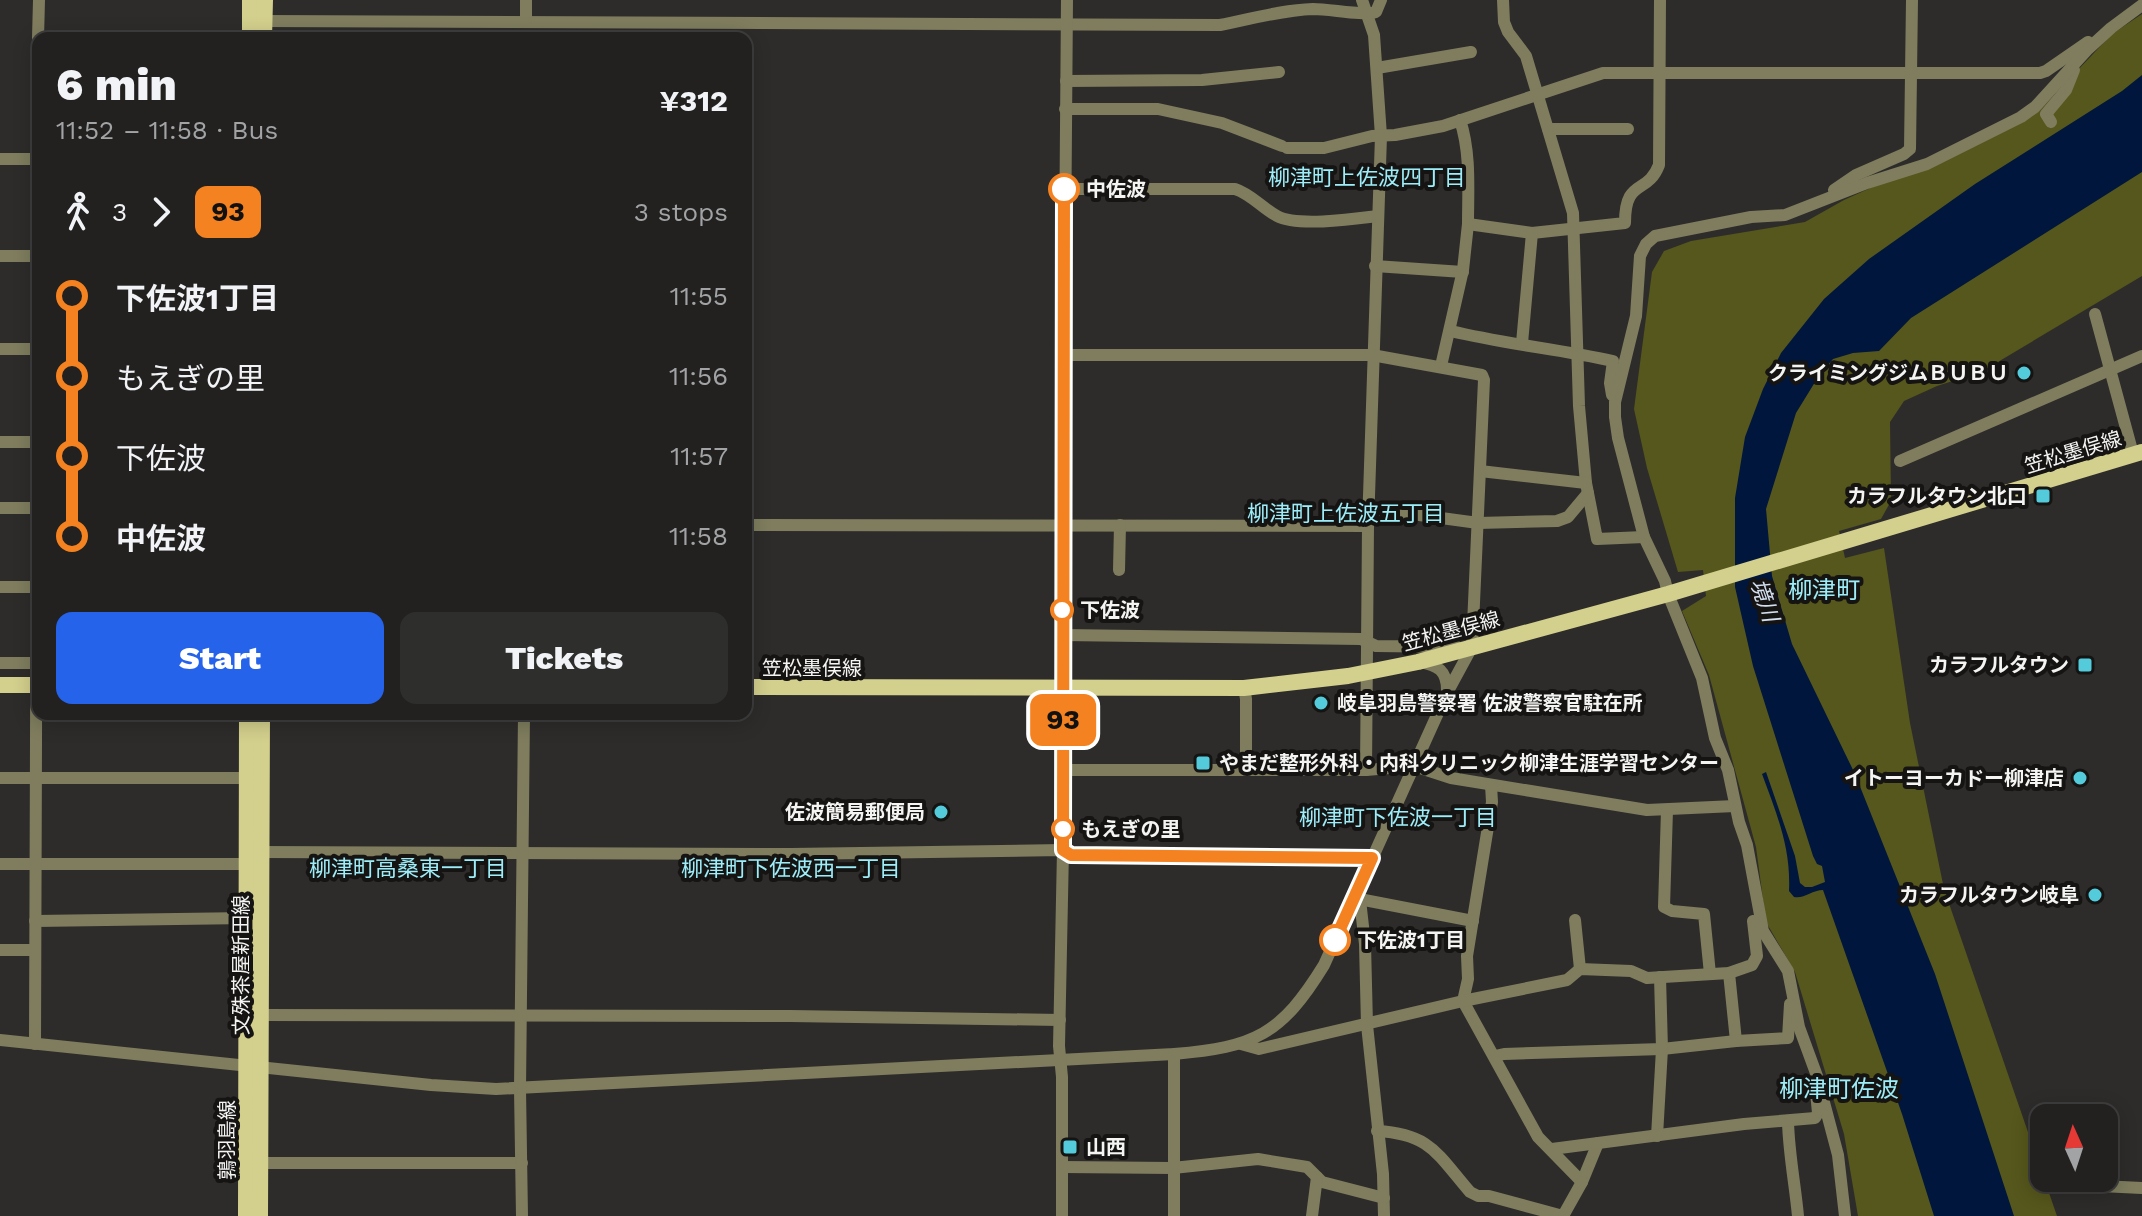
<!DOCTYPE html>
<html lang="en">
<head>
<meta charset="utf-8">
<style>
	body { margin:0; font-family:"Work Sans","Noto Sans JP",sans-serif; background:#2e2e2d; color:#f1f3f6; height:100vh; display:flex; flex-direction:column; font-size:30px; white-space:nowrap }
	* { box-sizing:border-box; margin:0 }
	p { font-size:26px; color:#a2a3a5 }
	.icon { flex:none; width:44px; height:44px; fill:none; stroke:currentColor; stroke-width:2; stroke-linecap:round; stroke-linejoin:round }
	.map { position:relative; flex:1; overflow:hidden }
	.panel { position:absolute; left:32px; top:32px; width:720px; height:688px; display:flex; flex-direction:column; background:#222120; border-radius:16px; box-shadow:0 4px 20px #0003,0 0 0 2px #3f3e3e }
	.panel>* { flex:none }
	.badge { padding:0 16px; border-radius:12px; font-size:28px; line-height:52px }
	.needle { width:52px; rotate:357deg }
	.buttons { position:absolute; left:2030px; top:1104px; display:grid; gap:16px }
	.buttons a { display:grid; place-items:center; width:88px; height:88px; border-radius:16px; background:#222120; box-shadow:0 4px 20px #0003,0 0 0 2px #3f3e3e; font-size:40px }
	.map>.badge { position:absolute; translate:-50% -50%; box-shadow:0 0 0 4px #fff }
	.legs { display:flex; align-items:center; gap:12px; height:88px; padding:0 24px; font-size:26px }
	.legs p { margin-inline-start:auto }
	.headline { display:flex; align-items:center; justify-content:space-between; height:136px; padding:0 24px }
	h1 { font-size:44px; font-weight:800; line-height:60px }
	.primary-button { display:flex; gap:16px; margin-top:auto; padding:16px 24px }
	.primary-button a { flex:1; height:92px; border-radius:16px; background:#2563eb; color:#fff; font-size:32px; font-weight:800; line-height:92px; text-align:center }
	.primary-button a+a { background:#2e2e2d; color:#f1f3f6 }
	ul { padding:0 24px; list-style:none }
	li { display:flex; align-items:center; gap:28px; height:80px; font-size:30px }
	li i { display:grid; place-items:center; width:12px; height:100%; margin:0 10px; background:currentColor }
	li i::after { content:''; width:20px; height:20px; margin:-10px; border:6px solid; border-radius:50%; background:#222120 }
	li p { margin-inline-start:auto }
	li:first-child i { background:linear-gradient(#0000 50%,currentColor 0) }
	li:last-child i { background:linear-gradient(currentColor 50%,#0000 0) }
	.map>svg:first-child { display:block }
	.green { fill:#56571c }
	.water { fill:#00163d }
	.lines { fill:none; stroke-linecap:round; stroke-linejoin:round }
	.minor { stroke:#7f7d5e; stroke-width:12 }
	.major { stroke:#d3cf8c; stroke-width:16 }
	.line-1-casing { stroke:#fff; stroke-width:18 }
	.line-1 { stroke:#f58220; stroke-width:12 }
	.stop-1-dot { fill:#fff; stroke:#f58220; stroke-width:4 }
	.poi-dot { fill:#53cbdb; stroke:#151413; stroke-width:3 }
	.labels { text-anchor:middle; stroke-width:8; stroke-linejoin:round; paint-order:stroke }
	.stop-label { font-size:20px; font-weight:bold; fill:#f4f4f2; stroke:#151413; text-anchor:start }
	.poi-label { font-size:20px; font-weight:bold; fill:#f4f4f2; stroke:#151413; text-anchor:end }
	.street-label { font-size:20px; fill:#f4f4f2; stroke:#151413 }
	.neighbourhood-label { font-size:22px; fill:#9dedf9; stroke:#151413 }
	.water-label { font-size:22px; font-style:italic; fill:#d4e0f0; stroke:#151413 }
	.quarter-label { font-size:24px; fill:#9dedf9; stroke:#151413 }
</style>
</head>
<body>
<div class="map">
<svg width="2142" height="1216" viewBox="0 0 2142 1216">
	<rect width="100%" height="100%" fill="#2d2c2a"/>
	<!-- green -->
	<path class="green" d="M2142,14V276L1981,372L1937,386L1904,401L1890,422L1891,501L1881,519L1839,531L1845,558L1884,548L1910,723L1944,889L2057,1216H1858L1844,1134L1795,972L1766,922L1756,847L1709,675L1682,611L1706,596L1703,570L1678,572L1647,468L1634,409L1652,272L1664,251L1691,241L1805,222L1844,200L2038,112L2112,34Z"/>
	<!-- water -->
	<path class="water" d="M2142,75V172L1911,318L1879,351L1853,353L1833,359L1820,374L1796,413L1766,509L1772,576L1792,644L1855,774L1935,974L2014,1216H1934L1902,1114L1823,890C1812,890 1804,899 1794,897L1789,891C1791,847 1777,815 1762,774L1766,772L1795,856L1800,883L1805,887H1812L1825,882L1822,866L1817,864L1813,856L1753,666L1735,587V498L1745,437L1763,389L1781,353L1824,299L1869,259L1975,184L2122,91Z"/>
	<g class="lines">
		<!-- minor -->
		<g class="minor">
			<path d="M1362,0L1374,35L1381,136L1368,526L1366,770"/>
			<path d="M1503,0L1504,22L1508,32L1526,56L1573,213L1579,406L1586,483L1597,539L1644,537"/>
			<path d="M264,21L1220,25C1251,19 1282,10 1313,9C1331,9 1362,16 1376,12L1381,0"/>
			<path d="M526,22V0"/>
			<path d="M38,38L39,0"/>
			<path d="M1377,68L1471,52"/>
			<path d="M1066,81L1202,80L1279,72"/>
			<path d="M1065,109H1158L1222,123L1282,146"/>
			<path d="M1460,120C1471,153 1468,190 1468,224L1532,233L1625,223C1625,177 1647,196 1659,165L1660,0"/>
			<path d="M2051,122L2046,114L2066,90L2074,70"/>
			<path d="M1548,129H1628"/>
			<path d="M1287,148H1324L1372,136L1395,135L1443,126L1603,73H2040L2046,71L2088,42"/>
			<path d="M0,159H38"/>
			<path d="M1064,189H1235C1251,194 1262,208 1277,216C1297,227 1354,219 1378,216"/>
			<path d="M1834,190L1856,175L1904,154L1910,149L1912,0"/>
			<path d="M0,256H38"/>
			<path d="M1375,266L1463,272"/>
			<path d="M2095,314L2133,454"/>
			<path d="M1451,331C1504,344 1559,349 1613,361L1610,383L1612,395"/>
			<path d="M1522,343L1532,233"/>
			<path d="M0,349H38"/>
			<path d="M1441,366L1463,270L1468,224"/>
			<path d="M0,442H38"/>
			<path d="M1900,461L2142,356"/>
			<path d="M1480,471L1586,483"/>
			<path d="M0,508H38"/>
			<path d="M1368,508L1478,523L1557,521L1568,517L1588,493"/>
			<path d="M746,525L1368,526"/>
			<path d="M1119,570L1120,525"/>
			<path d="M0,587H38"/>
			<path d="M1062,635L1361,639L1376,646L1457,647"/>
			<path d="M1420,662C1438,665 1447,671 1447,690"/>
			<path d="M0,663H38"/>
			<path d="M1244,688L1246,699V770"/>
			<path d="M1063,770H1366L1414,766L1451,778L1647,810L1735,806"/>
			<path d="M0,778H247"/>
			<path d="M1491,785L1492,802L1467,956L1468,979L1463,1001L1538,1137L1582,1182L1598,1143"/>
			<path d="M1667,810L1664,907L1672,911L1704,914L1710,974"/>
			<path d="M260,852L791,854L1063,850L1071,855L1372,858"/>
			<path d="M0,864H242"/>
			<path d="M1354,898L1473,921"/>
			<path d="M1360,900L1365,944L1367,1025L1383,1174L1384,1216"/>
			<path d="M1575,920L1580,969"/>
			<path d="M35,921L248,918"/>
			<path d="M0,950H35"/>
			<path d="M1729,973L1736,1041"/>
			<path d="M261,1015L790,1016L1060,1020"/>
			<path d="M0,1040L431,1085L496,1089L1174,1054C1255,1047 1281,1035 1324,965L1447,693L1472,647L1484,380L1482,375L1372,355H1063"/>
			<path d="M35,1044L38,140"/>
			<path d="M1241,1044L1259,1049L1463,1001L1567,980L1580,969L1631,971L1647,978L1729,973L1752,965L1757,956L1753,921"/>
			<path d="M1495,1056L1504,1054L1662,1049L1736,1041L1788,1038L1790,1004"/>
			<path d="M1788,1122C1789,1155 1795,1184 1798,1216"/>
			<path d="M1377,1131C1431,1134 1437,1154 1470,1192L1478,1196H1489L1563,1216L1582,1182"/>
			<path d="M1657,1136L1662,1049L1660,977"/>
			<path d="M1552,1149L1744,1124L1815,1118L1818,1113L1816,1092"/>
			<path d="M260,1163H522"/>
			<path d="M1062,1167L1173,1168L1258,1159L1307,1167L1322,1182L1384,1198"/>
			<path d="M2101,1186L2142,1188"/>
			<path d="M522,1216L520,1089L524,714"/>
			<path d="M1062,1216V1077L1059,1046L1063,850L1062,635L1067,0"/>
			<path d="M1174,1216V1054"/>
			<path d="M1312,1216L1317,1177"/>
			<path d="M1845,1216L1838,1155L1817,1076L1799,1027L1788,971L1763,931L1747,845L1739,822L1728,770L1715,738L1702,678L1668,594L1665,581L1644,537L1618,438L1615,417V402L1636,316L1640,256L1646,244L1655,236L1751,217L1785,215L1867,183L1927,164L2021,117L2035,107L2088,49L2111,28L2142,5"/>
		</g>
		<!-- major -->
		<g class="major">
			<path d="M250,0V38"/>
			<path d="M264,38L265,0"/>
			<path d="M0,685H38"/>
			<path d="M746,687L1244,688L1348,676L1418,662L1668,594L2142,452"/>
			<path d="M246,1216L247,714"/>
			<path d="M260,1216L262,714"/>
		</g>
	</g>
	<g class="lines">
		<defs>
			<path id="line-1" d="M1064,189L1063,850L1071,855L1372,858L1335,940"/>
		</defs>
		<!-- line-1 casing -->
		<use href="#line-1" class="line-1-casing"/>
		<!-- line-1 -->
		<use href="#line-1" class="line-1"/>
	</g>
	<!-- markers -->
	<g class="stop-1-dot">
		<circle cx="1064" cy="189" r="14"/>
		<circle cx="1062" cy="610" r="10"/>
		<circle cx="1063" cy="829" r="10"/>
		<circle cx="1335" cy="940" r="14"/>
	</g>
	<g class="poi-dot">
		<circle cx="2024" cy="373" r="8"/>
		<rect x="2035" y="488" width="16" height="16" rx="4"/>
		<rect x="2077" y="657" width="16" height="16" rx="4"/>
		<circle cx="1321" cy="703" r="8"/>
		<rect x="1195" y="755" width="16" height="16" rx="4"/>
		<circle cx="2080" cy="778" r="8"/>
		<circle cx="941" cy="812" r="8"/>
		<circle cx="2095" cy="895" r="8"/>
		<rect x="1062" y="1139" width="16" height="16" rx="4"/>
	</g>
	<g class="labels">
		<!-- stop labels -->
		<g class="stop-label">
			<text x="1086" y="196">中佐波</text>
			<text x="1080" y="617">下佐波</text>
			<text x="1081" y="836">もえぎの里</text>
			<text x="1357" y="947">下佐波1丁目</text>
		</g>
		<!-- poi labels -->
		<g class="poi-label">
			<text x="2008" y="380">クライミングジムＢＵＢＵ</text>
			<text x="2027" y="503">カラフルタウン北口</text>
			<text x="2069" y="672">カラフルタウン</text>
			<text x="1337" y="710" text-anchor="start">岐阜羽島警察署 佐波警察官駐在所</text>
			<text x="1219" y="770" text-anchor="start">やまだ整形外科・内科クリニック柳津生涯学習センター</text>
			<text x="2064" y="785">イトーヨーカドー柳津店</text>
			<text x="925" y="819">佐波簡易郵便局</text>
			<text x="2079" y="902">カラフルタウン岐阜</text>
			<text x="1086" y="1154" text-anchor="start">山西</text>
		</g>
		<!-- street labels -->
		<g class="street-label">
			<text transform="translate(2073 452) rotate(-17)" y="7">笠松墨俣線</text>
			<text transform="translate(1451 631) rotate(-15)" y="7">笠松墨俣線</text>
			<text x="812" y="675">笠松墨俣線</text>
			<text transform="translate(241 965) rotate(-90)" y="7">文殊茶屋新田線</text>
			<text transform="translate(227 1140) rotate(-90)" y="7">鶉羽島線</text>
		</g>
		<!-- neighbourhood labels -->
		<g class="neighbourhood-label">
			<text x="1367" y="185">柳津町上佐波四丁目</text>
			<text x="1346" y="521">柳津町上佐波五丁目</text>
			<text x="1398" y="825">柳津町下佐波一丁目</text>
			<text x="408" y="876">柳津町高桑東一丁目</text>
			<text x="791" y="876">柳津町下佐波西一丁目</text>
		</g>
		<!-- water labels -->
		<g class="water-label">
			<text transform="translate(1765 600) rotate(71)" y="8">境川</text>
		</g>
		<!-- quarter labels -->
		<g class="quarter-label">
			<text x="1824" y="598">柳津町</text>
			<text x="1839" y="1097">柳津町佐波</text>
		</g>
	</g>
</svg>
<div class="buttons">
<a><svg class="needle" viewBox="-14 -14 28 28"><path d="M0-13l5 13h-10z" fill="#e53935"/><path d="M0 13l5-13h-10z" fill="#a2a3a5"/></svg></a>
</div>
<b class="badge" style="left:1063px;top:720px;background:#f58220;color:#111">93</b>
<section class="panel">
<div class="headline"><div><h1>6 min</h1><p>11:52 – 11:58 · Bus</p></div><b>¥312</b></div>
<div class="legs"><svg class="icon" aria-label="walk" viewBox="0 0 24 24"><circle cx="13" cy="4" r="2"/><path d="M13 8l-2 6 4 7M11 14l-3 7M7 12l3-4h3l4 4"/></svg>3<svg class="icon" aria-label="forward" viewBox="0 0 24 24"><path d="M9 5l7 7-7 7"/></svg><b class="badge" style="background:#f58220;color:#111">93</b><p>3 stops</p></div>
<ul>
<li><i style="color:#f58220"></i><b>下佐波1丁目</b><p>11:55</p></li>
<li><i style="color:#f58220"></i><span>もえぎの里</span><p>11:56</p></li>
<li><i style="color:#f58220"></i><span>下佐波</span><p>11:57</p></li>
<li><i style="color:#f58220"></i><b>中佐波</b><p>11:58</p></li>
</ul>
<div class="primary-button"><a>Start</a><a>Tickets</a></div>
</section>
</div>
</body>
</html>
